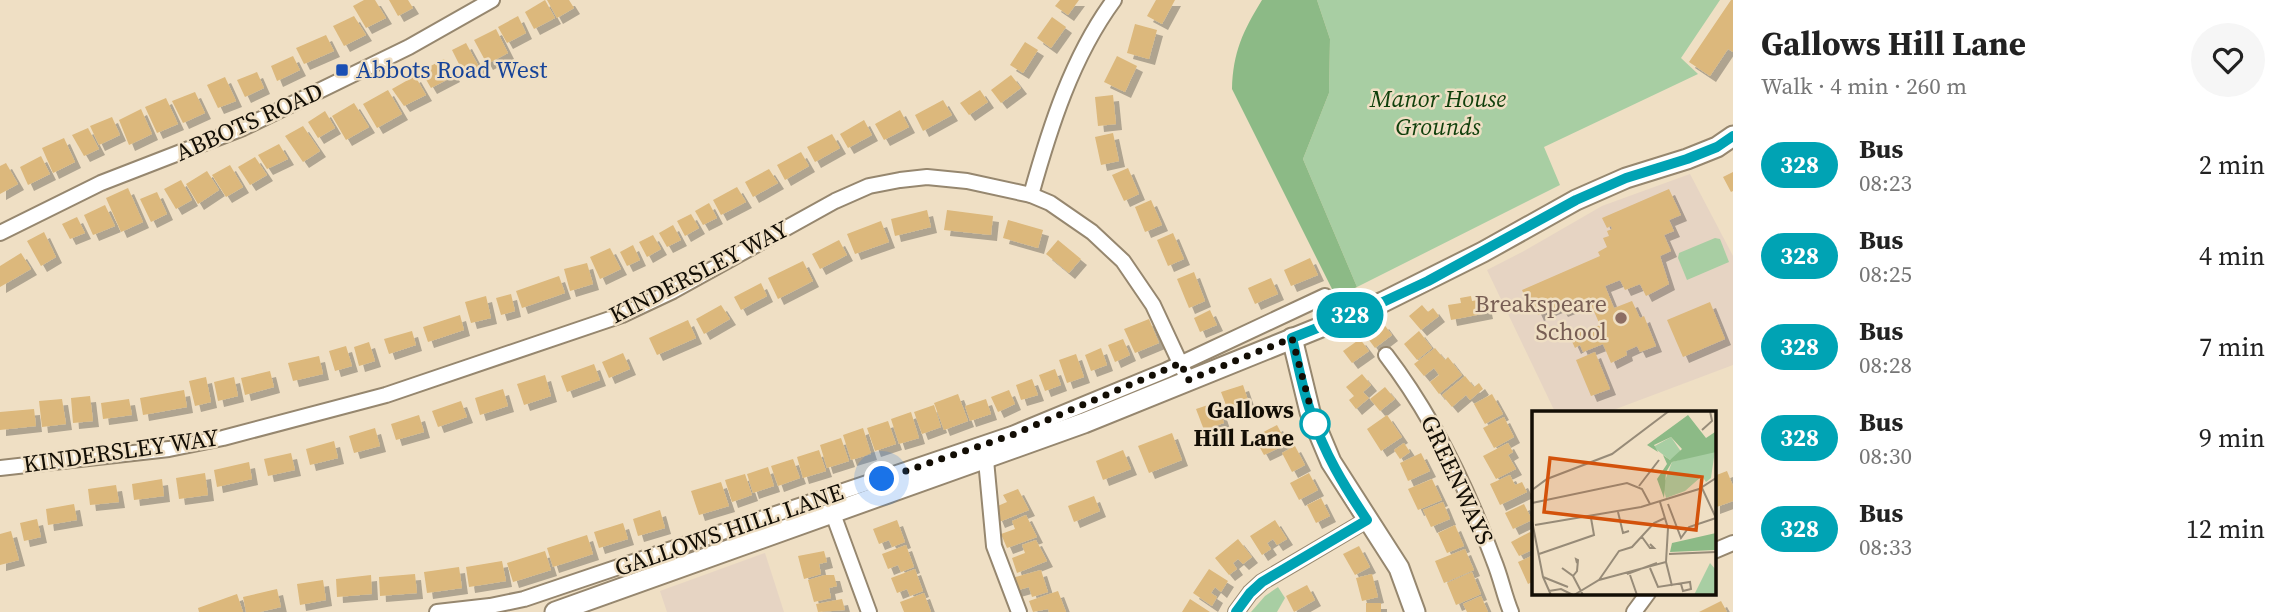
<!DOCTYPE html>
<html lang="en">
<head>
<meta charset="utf-8">
<style>
	body { margin:0; font-family:"Source Serif 4",serif; background:#f6f6f6; color:#222; height:100vh; display:flex; flex-direction:column; font-size:26px; white-space:nowrap }
	* { box-sizing:border-box; margin:0 }
	p { font-size:23px; color:#767676 }
	.icon { flex:none; width:38px; height:38px; fill:none; stroke:currentColor; stroke-width:2; stroke-linecap:round; stroke-linejoin:round }
	.map { position:relative; flex:1; overflow:hidden }
	.drawer { display:flex; flex-direction:column; background:#fff; width:560px }
	.drawer>* { flex:none }
	.badge { padding:0 14px; border-radius:23px; font-size:24px; line-height:46px }
	.you { position:absolute; width:35px; height:35px; margin:-18px; border:5px solid #fff; border-radius:50%; background:#1a73e8; box-shadow:0 0 0 10px #1a73e833 }
	.map>.badge { position:absolute; translate:-50% -50%; box-shadow:0 0 0 4px #fff }
	.round { display:grid; place-items:center; flex:none; width:74px; height:74px; border-radius:37px; background:#f6f6f6 }
	.summary { display:flex; align-items:center; justify-content:space-between; height:119px; padding:0 28px }
	h1 { font-size:33px; font-weight:700; line-height:52px }
	ul { padding:0; list-style:none }
	li { display:flex; align-items:center; gap:21px; height:91px; padding:0 28px }
	li div { flex:1 }
	li b { display:block; font-size:26px }
	li em { font-style:normal }
	li .badge { min-width:77px; font-weight:700; text-align:center }
	main { display:flex; flex:1; min-height:0 }
	.map>svg:first-child { display:block }
	.education { fill:#e6d4c3 }
	.green { fill:#a8cea3 }
	.forest { fill:#8cba86 }
	.building { fill:#dcb87b; filter:url(#shadow) }
	.lines { fill:none; stroke-linecap:round; stroke-linejoin:round }
	.street-casing { stroke:#96876f; stroke-width:18 }
	.secondary-casing { stroke:#96876f; stroke-width:23 }
	.street { stroke:#fff; stroke-width:14 }
	.secondary { stroke:#fff; stroke-width:19 }
	.line-casing { stroke:#fff; stroke-width:16 }
	.line { stroke:#00a3b4; stroke-width:10 }
	.walk { stroke:#130e05; stroke-width:7; stroke-dasharray:0 12.6 }
	.transit-dot { fill:#1a4fb4; stroke:#efdfc4; stroke-width:2.5 }
	.education-dot { fill:#8d6e63; stroke:#efdfc4; stroke-width:2.5 }
	.stop-dot { fill:#fff; stroke:#00a3b4; stroke-width:3.5 }
	.labels { text-anchor:middle; stroke-width:5; stroke-linejoin:round; paint-order:stroke }
	.transit-label { font-size:24px; fill:#164399; stroke:#efdfc4; text-anchor:start }
	.park-label { font-size:24px; font-style:italic; fill:#0f3f0b; stroke:#efdfc4 }
	.street-label { font-size:24px; fill:#130e05; stroke:#efdfc4 }
	.education-label { font-size:24px; fill:#785e54; stroke:#efdfc4; text-anchor:end }
	.stop-label { font-size:24px; font-weight:bold; fill:#130e05; stroke:#efdfc4; text-anchor:end }
	.inset-road { fill:none; stroke:#978b78; stroke-width:2 }
	.view { fill:#d3520b; fill-opacity:0.15; stroke:#d3520b; stroke-width:3.5 }
	.inset-edge { fill:none; stroke:#130e05; stroke-width:3.5 }
</style>
</head>
<body>
<main>
<div class="map">
<svg width="1733" height="612" viewBox="0 0 1733 612">
	<defs>
		<filter id="shadow"><feDropShadow dx="6" dy="6" stdDeviation="0" flood-color="#0004"/></filter>
	</defs>
	<rect width="100%" height="100%" fill="#efdfc4"/>
	<!-- education -->
	<g class="education">
		<path d="M1690,174L1733,256V365L1608,412H1555L1487,270L1524,251L1602,206Z"/>
		<path d="M765,553L784,612H667L660,591Z"/>
	</g>
	<!-- green -->
	<g class="green">
		<path d="M1317,0H1720L1681,58L1698,74L1544,147L1560,185L1357,287L1303,159L1329,93L1330,39Z"/>
		<path d="M1715,238L1720,239L1729,262L1687,280L1678,258L1679,253Z"/>
		<path d="M1278,587L1285,598L1277,612H1251L1265,596Z"/>
	</g>
	<!-- forest -->
	<path class="forest" d="M1262,0H1317L1330,39L1329,93L1303,159L1357,287L1336,297L1232,89C1233,52 1243,31 1262,0Z"/>
	<!-- building -->
	<g class="building">
		<path d="M364,0H375L386,18L366,28L353,6Z"/>
		<path d="M389,0H408L413,8L398,16Z"/>
		<path d="M545,0L555,18L534,29L525,12Z"/>
		<path d="M547,0H569L574,8L557,18Z"/>
		<path d="M1060,0H1079L1068,15L1055,6Z"/>
		<path d="M1156,0H1175L1162,24L1147,16Z"/>
		<path d="M1731,0H1733V52L1728,49L1710,76L1689,62Z"/>
		<path d="M354,16L366,35L344,46L333,26Z"/>
		<path d="M518,16L526,33L507,43L498,27Z"/>
		<path d="M1052,17L1066,27L1051,48L1037,38Z"/>
		<path d="M1135,24L1157,30L1149,59L1127,53Z"/>
		<path d="M496,29L508,53L487,64L474,40Z"/>
		<path d="M326,35L334,51L304,64L296,48Z"/>
		<path d="M1025,42L1038,50L1023,73L1010,65Z"/>
		<path d="M466,43L479,67L464,74L452,50Z"/>
		<path d="M293,56L300,70L277,81L271,66Z"/>
		<path d="M1117,56L1137,66L1125,92L1104,82Z"/>
		<path d="M444,59L454,76L431,88L421,71Z"/>
		<path d="M257,72L264,88L245,97L237,80Z"/>
		<path d="M1011,75L1021,88L1001,103L991,90Z"/>
		<path d="M415,76L426,95L404,106L392,89Z"/>
		<path d="M225,77L236,101L218,108L207,85Z"/>
		<path d="M388,90L402,114L377,128L363,104Z"/>
		<path d="M980,90L988,102L969,115L960,103Z"/>
		<path d="M195,92L205,113L183,123L172,101Z"/>
		<path d="M1113,95L1116,124L1098,126L1095,97Z"/>
		<path d="M166,98L178,124L157,133L145,107Z"/>
		<path d="M943,100L952,115L923,131L915,115Z"/>
		<path d="M354,103L369,127L346,140L332,116Z"/>
		<path d="M141,109L152,134L129,145L119,120Z"/>
		<path d="M900,110L909,127L884,140L875,124Z"/>
		<path d="M325,111L335,128L318,138L308,122Z"/>
		<path d="M112,117L120,135L99,145L90,126Z"/>
		<path d="M864,120L872,135L848,148L840,134Z"/>
		<path d="M303,126L320,151L303,162L285,136Z"/>
		<path d="M88,128L99,149L84,156L72,135Z"/>
		<path d="M1113,133L1119,161L1101,165L1095,137Z"/>
		<path d="M832,134L840,148L815,162L807,147Z"/>
		<path d="M64,138L75,162L53,173L42,148Z"/>
		<path d="M279,144L288,159L267,169L258,155Z"/>
		<path d="M801,152L809,166L785,180L777,165Z"/>
		<path d="M41,156L50,174L28,185L20,167Z"/>
		<path d="M255,157L267,175L250,185L238,167Z"/>
		<path d="M6,163L18,184L0,194V166Z"/>
		<path d="M230,165L243,187L226,197L212,175Z"/>
		<path d="M1128,168L1139,194L1124,201L1112,175Z"/>
		<path d="M769,169L778,183L753,197L745,182Z"/>
		<path d="M207,171L219,190L198,204L186,184Z"/>
		<path d="M1733,172V191L1731,192L1723,177Z"/>
		<path d="M181,180L192,200L176,209L164,189Z"/>
		<path d="M737,187L746,202L721,215L713,200Z"/>
		<path d="M128,188L143,222L121,232L106,198Z"/>
		<path d="M1669,189L1681,215L1669,220L1674,231L1664,235L1671,251L1660,256L1669,284L1646,296L1640,284L1625,290L1620,280L1605,286L1614,308L1632,301L1640,318L1644,316L1656,346L1640,352L1637,346L1626,351L1627,355L1611,363L1603,344L1583,352L1580,345L1575,348L1568,333L1581,327L1583,332L1600,325L1589,300L1562,311L1559,306L1538,315L1534,306L1530,308L1522,290L1600,256L1598,252L1607,247L1603,238L1609,236L1607,231L1612,229L1611,226L1607,228L1602,218Z"/>
		<path d="M157,192L167,214L151,222L140,199Z"/>
		<path d="M1151,200L1162,225L1145,232L1135,207Z"/>
		<path d="M709,203L717,218L703,225L695,211Z"/>
		<path d="M105,205L115,226L93,235L84,215Z"/>
		<path d="M927,210L931,227L895,236L891,219Z"/>
		<path d="M947,210L993,216L991,235L944,230Z"/>
		<path d="M691,214L699,228L685,236L677,221Z"/>
		<path d="M77,217L85,233L70,239L62,224Z"/>
		<path d="M1008,220L1043,230L1038,248L1003,238Z"/>
		<path d="M881,221L889,242L855,254L847,234Z"/>
		<path d="M673,225L681,240L667,247L659,233Z"/>
		<path d="M44,232L56,257L41,266L27,241Z"/>
		<path d="M1173,233L1184,259L1168,266L1157,240Z"/>
		<path d="M653,235L661,249L647,257L639,242Z"/>
		<path d="M839,240L847,255L820,269L812,254Z"/>
		<path d="M1058,240L1081,259L1069,273L1046,254Z"/>
		<path d="M633,245L640,260L627,266L620,252Z"/>
		<path d="M610,248L621,269L600,279L590,257Z"/>
		<path d="M21,253L31,269L0,287V266Z"/>
		<path d="M1310,258L1318,275L1291,286L1284,270Z"/>
		<path d="M803,261L813,281L778,299L768,278Z"/>
		<path d="M587,263L593,284L570,291L564,269Z"/>
		<path d="M1194,272L1205,301L1189,308L1177,279Z"/>
		<path d="M559,276L565,293L522,308L516,291Z"/>
		<path d="M1271,278L1278,294L1255,304L1248,288Z"/>
		<path d="M761,283L767,296L741,310L734,297Z"/>
		<path d="M511,294L515,311L501,315L496,298Z"/>
		<path d="M486,296L491,318L471,323L465,302Z"/>
		<path d="M1471,296L1472,301L1484,299L1487,313L1451,320L1448,305L1461,303L1460,298Z"/>
		<path d="M1710,302L1725,339L1683,357L1667,320Z"/>
		<path d="M721,305L730,319L704,334L696,319Z"/>
		<path d="M1422,305L1428,312L1433,308L1439,316L1421,330L1409,316Z"/>
		<path d="M1210,310L1217,325L1200,332L1194,318Z"/>
		<path d="M460,315L464,330L428,342L423,327Z"/>
		<path d="M1149,319L1159,343L1135,353L1124,329Z"/>
		<path d="M688,320L696,338L657,355L649,338Z"/>
		<path d="M1383,323L1392,335L1375,348L1366,336Z"/>
		<path d="M412,331L416,345L389,354L384,339Z"/>
		<path d="M1419,331L1432,348L1417,360L1404,344Z"/>
		<path d="M1123,339L1130,355L1115,362L1108,345Z"/>
		<path d="M1360,339L1369,351L1352,363L1343,351Z"/>
		<path d="M369,342L375,361L359,366L354,347Z"/>
		<path d="M346,346L352,366L335,371L329,351Z"/>
		<path d="M1101,348L1107,365L1091,371L1085,355Z"/>
		<path d="M1435,348L1445,360L1448,357L1462,375L1439,394L1430,382L1439,375L1434,368L1424,376L1414,364Z"/>
		<path d="M1595,352L1610,389L1591,396L1576,360Z"/>
		<path d="M623,353L630,369L609,378L602,362Z"/>
		<path d="M1076,354L1084,377L1067,383L1059,360Z"/>
		<path d="M319,356L323,374L293,381L288,363Z"/>
		<path d="M594,364L600,380L567,392L561,376Z"/>
		<path d="M1055,369L1061,385L1045,391L1039,375Z"/>
		<path d="M270,371L274,387L245,395L241,378Z"/>
		<path d="M1362,374L1371,385L1363,392L1369,398L1356,409L1349,400L1354,396L1346,387Z"/>
		<path d="M545,375L551,396L524,405L517,384Z"/>
		<path d="M1465,376L1474,387L1479,383L1483,389L1470,400L1466,395L1452,407L1442,395Z"/>
		<path d="M206,377L211,402L195,406L189,381Z"/>
		<path d="M234,377L238,396L218,401L214,382Z"/>
		<path d="M1032,379L1038,395L1021,400L1016,385Z"/>
		<path d="M1243,385L1250,406L1229,413L1221,392Z"/>
		<path d="M1385,387L1395,399L1380,411L1370,399Z"/>
		<path d="M503,389L508,406L480,415L475,398Z"/>
		<path d="M184,390L187,407L143,415L140,398Z"/>
		<path d="M1009,390L1015,404L998,412L991,397Z"/>
		<path d="M958,394L968,421L944,430L934,403Z"/>
		<path d="M1492,394L1503,414L1485,424L1474,404Z"/>
		<path d="M90,396L93,421L73,423L71,398Z"/>
		<path d="M62,399L66,424L42,427L39,401Z"/>
		<path d="M129,399L132,415L103,419L101,403Z"/>
		<path d="M986,399L991,414L970,421L965,406Z"/>
		<path d="M461,401L467,417L438,427L432,411Z"/>
		<path d="M1217,402L1224,423L1204,430L1196,409Z"/>
		<path d="M934,405L941,427L922,434L914,412Z"/>
		<path d="M34,409L36,426L0,430V412Z"/>
		<path d="M911,412L919,438L899,444L891,419Z"/>
		<path d="M419,415L424,432L396,440L391,424Z"/>
		<path d="M1387,415L1402,437L1381,451L1367,429Z"/>
		<path d="M1504,417L1514,437L1494,448L1483,428Z"/>
		<path d="M888,421L896,444L875,451L867,428Z"/>
		<path d="M1277,425L1287,444L1264,455L1254,437Z"/>
		<path d="M375,428L380,446L354,453L349,436Z"/>
		<path d="M863,428L871,454L851,460L843,435Z"/>
		<path d="M1172,433L1182,460L1149,473L1138,446Z"/>
		<path d="M841,438L849,461L827,468L820,445Z"/>
		<path d="M334,441L338,458L310,465L306,449Z"/>
		<path d="M1404,443L1410,452L1400,459L1394,450Z"/>
		<path d="M1508,443L1513,452L1508,455L1516,469L1496,479L1483,456Z"/>
		<path d="M1295,446L1305,465L1292,472L1282,453Z"/>
		<path d="M819,450L826,471L803,478L797,457Z"/>
		<path d="M1123,450L1131,469L1103,480L1096,461Z"/>
		<path d="M291,453L295,470L268,476L264,459Z"/>
		<path d="M1421,453L1430,471L1408,481L1400,463Z"/>
		<path d="M793,459L800,478L778,486L771,466Z"/>
		<path d="M249,462L252,479L217,487L214,470Z"/>
		<path d="M768,467L774,486L753,493L747,474Z"/>
		<path d="M1727,471L1733,486V501L1714,508V476Z"/>
		<path d="M205,473L208,495L179,499L176,478Z"/>
		<path d="M1309,473L1318,490L1299,500L1290,483Z"/>
		<path d="M745,474L752,495L732,502L725,480Z"/>
		<path d="M1510,475L1515,485L1522,482L1527,492L1500,505L1490,484Z"/>
		<path d="M162,479L164,496L134,500L132,484Z"/>
		<path d="M1432,479L1442,500L1418,510L1408,489Z"/>
		<path d="M721,482L729,506L699,515L691,491Z"/>
		<path d="M116,485L119,502L90,505L88,489Z"/>
		<path d="M1018,489L1029,510L999,522L993,508L1007,502L1003,495Z"/>
		<path d="M1094,496L1100,511L1074,522L1068,506Z"/>
		<path d="M1321,498L1330,516L1316,523L1307,505Z"/>
		<path d="M1443,502L1450,519L1431,527L1423,510Z"/>
		<path d="M74,504L77,520L48,525L46,509Z"/>
		<path d="M1524,504L1532,520L1513,529L1505,513Z"/>
		<path d="M660,510L665,528L638,536L633,519Z"/>
		<path d="M1026,515L1037,537L1007,548L1001,534L1015,529L1012,521Z"/>
		<path d="M37,519L41,537L24,541L20,523Z"/>
		<path d="M897,520L905,542L892,547L889,540L879,544L873,529Z"/>
		<path d="M1275,520L1287,539L1277,545L1273,539L1267,543L1271,549L1262,555L1250,536Z"/>
		<path d="M623,523L628,539L599,548L594,532Z"/>
		<path d="M1455,525L1464,546L1447,553L1438,533Z"/>
		<path d="M11,531L19,560L0,565V534Z"/>
		<path d="M1530,532L1534,537V549L1519,556L1511,542Z"/>
		<path d="M587,535L593,554L553,567L547,548Z"/>
		<path d="M1238,539L1252,557L1243,564L1238,559L1233,563L1237,569L1229,575L1215,558Z"/>
		<path d="M1036,540L1047,561L1017,573L1012,558L1025,553L1022,545Z"/>
		<path d="M906,545L914,567L901,572L898,565L888,569L882,554Z"/>
		<path d="M1359,546L1370,567L1355,575L1343,554Z"/>
		<path d="M1465,549L1474,570L1444,583L1435,561Z"/>
		<path d="M545,551L551,570L513,582L507,563Z"/>
		<path d="M824,551L827,562L819,564L821,574L804,579L798,556Z"/>
		<path d="M1534,555V581L1528,584L1518,562Z"/>
		<path d="M502,561L506,581L469,587L466,567Z"/>
		<path d="M459,567L462,588L427,593L424,572Z"/>
		<path d="M915,569L923,591L910,596L907,589L897,593L891,578Z"/>
		<path d="M1209,569L1228,581L1221,592L1215,587L1211,593L1217,597L1212,606L1193,593Z"/>
		<path d="M1041,570L1048,592L1032,597L1029,587L1015,591L1012,578Z"/>
		<path d="M1472,572L1481,594L1456,605L1447,583Z"/>
		<path d="M415,574L417,593L380,596L379,577Z"/>
		<path d="M1372,574L1378,597L1362,601L1356,578Z"/>
		<path d="M371,575L372,594L337,597L336,579Z"/>
		<path d="M825,575H834L837,586L829,588L831,598L814,602L808,580Z"/>
		<path d="M323,580L326,600L300,605L297,584Z"/>
		<path d="M1307,585L1315,600L1294,612L1286,596Z"/>
		<path d="M277,589L281,607L260,612H246L243,597Z"/>
		<path d="M1058,591L1066,612H1049L1048,609L1033,612L1029,601Z"/>
		<path d="M924,593L931,612H904L900,602Z"/>
		<path d="M237,594L243,612H199L198,608Z"/>
		<path d="M1481,596L1488,612H1467L1463,604Z"/>
		<path d="M842,599L845,610L818,612L816,604Z"/>
		<path d="M1190,599L1210,612H1182Z"/>
		<path d="M1721,601L1727,612H1699Z"/>
		<rect x="1366" y="603" width="15" height="9"/>
	</g>
	<g class="lines">
		<defs>
			<g id="street">
				<path d="M1031,195C1050,127 1072,57 1114,0"/>
				<path d="M0,233L101,183L243,128L409,47L492,0"/>
				<path d="M1386,355C1432,415 1468,490 1494,561C1501,578 1504,595 1511,612"/>
				<path d="M986,460L994,546L1019,612"/>
				<path d="M0,468L169,449L223,438L386,395L622,315L673,291L835,201L869,186L900,180L927,177L967,181L1031,195L1050,203L1092,232L1123,261L1153,305L1188,380"/>
				<path d="M833,514L869,612"/>
				<path d="M1714,551L1733,543"/>
				<path d="M437,612L490,606L524,599L1012,434L1167,370L1325,296"/>
				<path d="M1236,612L1250,593L1262,582L1367,520"/>
				<path d="M1634,612L1648,593"/>
			</g>
			<g id="secondary">
				<path d="M1292,338L1310,412L1331,462L1399,568L1415,612"/>
				<path d="M555,612L1084,423L1383,302L1483,252L1576,200L1626,178L1687,159L1717,147L1733,136"/>
			</g>
		</defs>
		<!-- street casing -->
		<use href="#street" class="street-casing"/>
		<!-- secondary casing -->
		<use href="#secondary" class="secondary-casing"/>
		<!-- street -->
		<use href="#street" class="street"/>
		<!-- secondary -->
		<use href="#secondary" class="secondary"/>
	</g>
	<g class="lines">
		<defs>
			<path id="line" d="M1236,612L1250,593L1262,582L1367,520C1344,486 1324,453 1311,413C1302,389 1298,363 1292,338L1383,302L1428,281L1576,200L1626,178L1687,159L1717,147L1733,136"/>
		</defs>
		<!-- line casing -->
		<use href="#line" class="line-casing"/>
		<!-- line -->
		<use href="#line" class="line"/>
		<!-- walk -->
		<path class="walk" d="M882,479L1012,435L1181,363L1188,380L1292,338L1315,424"/>
	</g>
	<!-- markers -->
	<rect class="transit-dot" x="335" y="63" width="14" height="14" rx="3.5"/>
	<circle class="education-dot" cx="1621" cy="318" r="7"/>
	<circle class="stop-dot" cx="1315" cy="424" r="14"/>
	<g class="labels">
		<!-- transit labels -->
		<g class="transit-label">
			<text x="356" y="78">Abbots Road West</text>
		</g>
		<!-- park labels -->
		<g class="park-label">
			<text x="1438" y="107">Manor House<tspan x="1438" dy="28">Grounds</tspan></text>
		</g>
		<!-- street labels -->
		<g class="street-label">
			<text transform="translate(249 122) rotate(-24)" y="8">ABBOTS ROAD</text>
			<text transform="translate(699 272) rotate(-27)" y="8">KINDERSLEY WAY</text>
			<text transform="translate(121 451) rotate(-8)" y="8">KINDERSLEY WAY</text>
			<text transform="translate(1457 480) rotate(65)" y="8">GREENWAYS</text>
			<text transform="translate(729 530) rotate(-19)" y="8">GALLOWS HILL LANE</text>
		</g>
		<!-- education labels -->
		<g class="education-label">
			<text x="1607" y="312">Breakspeare<tspan x="1607" dy="28">School</tspan></text>
		</g>
		<!-- stop labels -->
		<g class="stop-label">
			<text x="1294" y="418">Gallows<tspan x="1294" dy="28">Hill Lane</tspan></text>
		</g>
	</g>
	<!-- overview -->
	<g transform="translate(1532 411)">
		<rect width="184" height="184" fill="#efdfc4"/>
		<path d="M139,26L150,42L138,49L121,36ZM183,39L179,67L174,71L170,65L153,80L134,87L131,75L140,51ZM178,152L184,159V184H162Z" fill="#a8cea3"/>
		<path d="M156,4L174,27L183,21L184,41L140,51L134,61L132,87L125,68L135,53L131,44L138,49L150,38L139,26L122,34L126,41L115,34ZM184,122V139L138,141L140,132Z" fill="#8cba86"/>
		<path class="inset-road" d="M170,19L180,10L178,0M107,75L127,49M170,77L184,107M0,79L15,68L80,43L137,0M0,92L95,72L110,78L118,93M136,93L149,127L157,116L184,107M86,101L91,122L97,120M0,110L11,166L19,184M3,114L109,96L167,78L184,67M110,126L118,137H122L118,133M7,143L62,124L59,107M137,143L184,141M134,151L140,175M30,157L41,165L51,184M118,157L126,176L158,171L159,178L151,180L149,173M95,163L125,152M98,164L105,184M41,165L45,160L46,149L44,148L45,152M11,166L36,176M67,169L87,140L100,136L122,112L133,107M17,180L29,178L41,184M42,184L67,169L134,151L136,117L128,91"/>
		<path class="view" d="M18,47L170,66L164,119L12,101Z"/>
		<rect width="184" height="184" class="inset-edge"/>
	</g>
</svg>
<div class="you" style="left:882px;top:479px"></div>
<b class="badge" style="left:1350px;top:315px;background:#00a3b4;color:#fff">328</b>
</div>
<section class="drawer">
<div class="summary"><div><h1>Gallows Hill Lane</h1><p>Walk · 4 min · 260 m</p></div><a class="round"><svg class="icon" aria-label="heart" viewBox="0 0 24 24"><path d="M12 20l-8-8c-3-5 5-10 8-4 3-6 11-1 8 4z"/></svg></a></div>
<ul>
<li><span class="badge" style="background:#00a3b4;color:#fff">328</span><div><b>Bus</b><p>08:23</p></div><em>2 min</em></li>
<li><span class="badge" style="background:#00a3b4;color:#fff">328</span><div><b>Bus</b><p>08:25</p></div><em>4 min</em></li>
<li><span class="badge" style="background:#00a3b4;color:#fff">328</span><div><b>Bus</b><p>08:28</p></div><em>7 min</em></li>
<li><span class="badge" style="background:#00a3b4;color:#fff">328</span><div><b>Bus</b><p>08:30</p></div><em>9 min</em></li>
<li><span class="badge" style="background:#00a3b4;color:#fff">328</span><div><b>Bus</b><p>08:33</p></div><em>12 min</em></li>
</ul>
</section>
</main>
</body>
</html>
